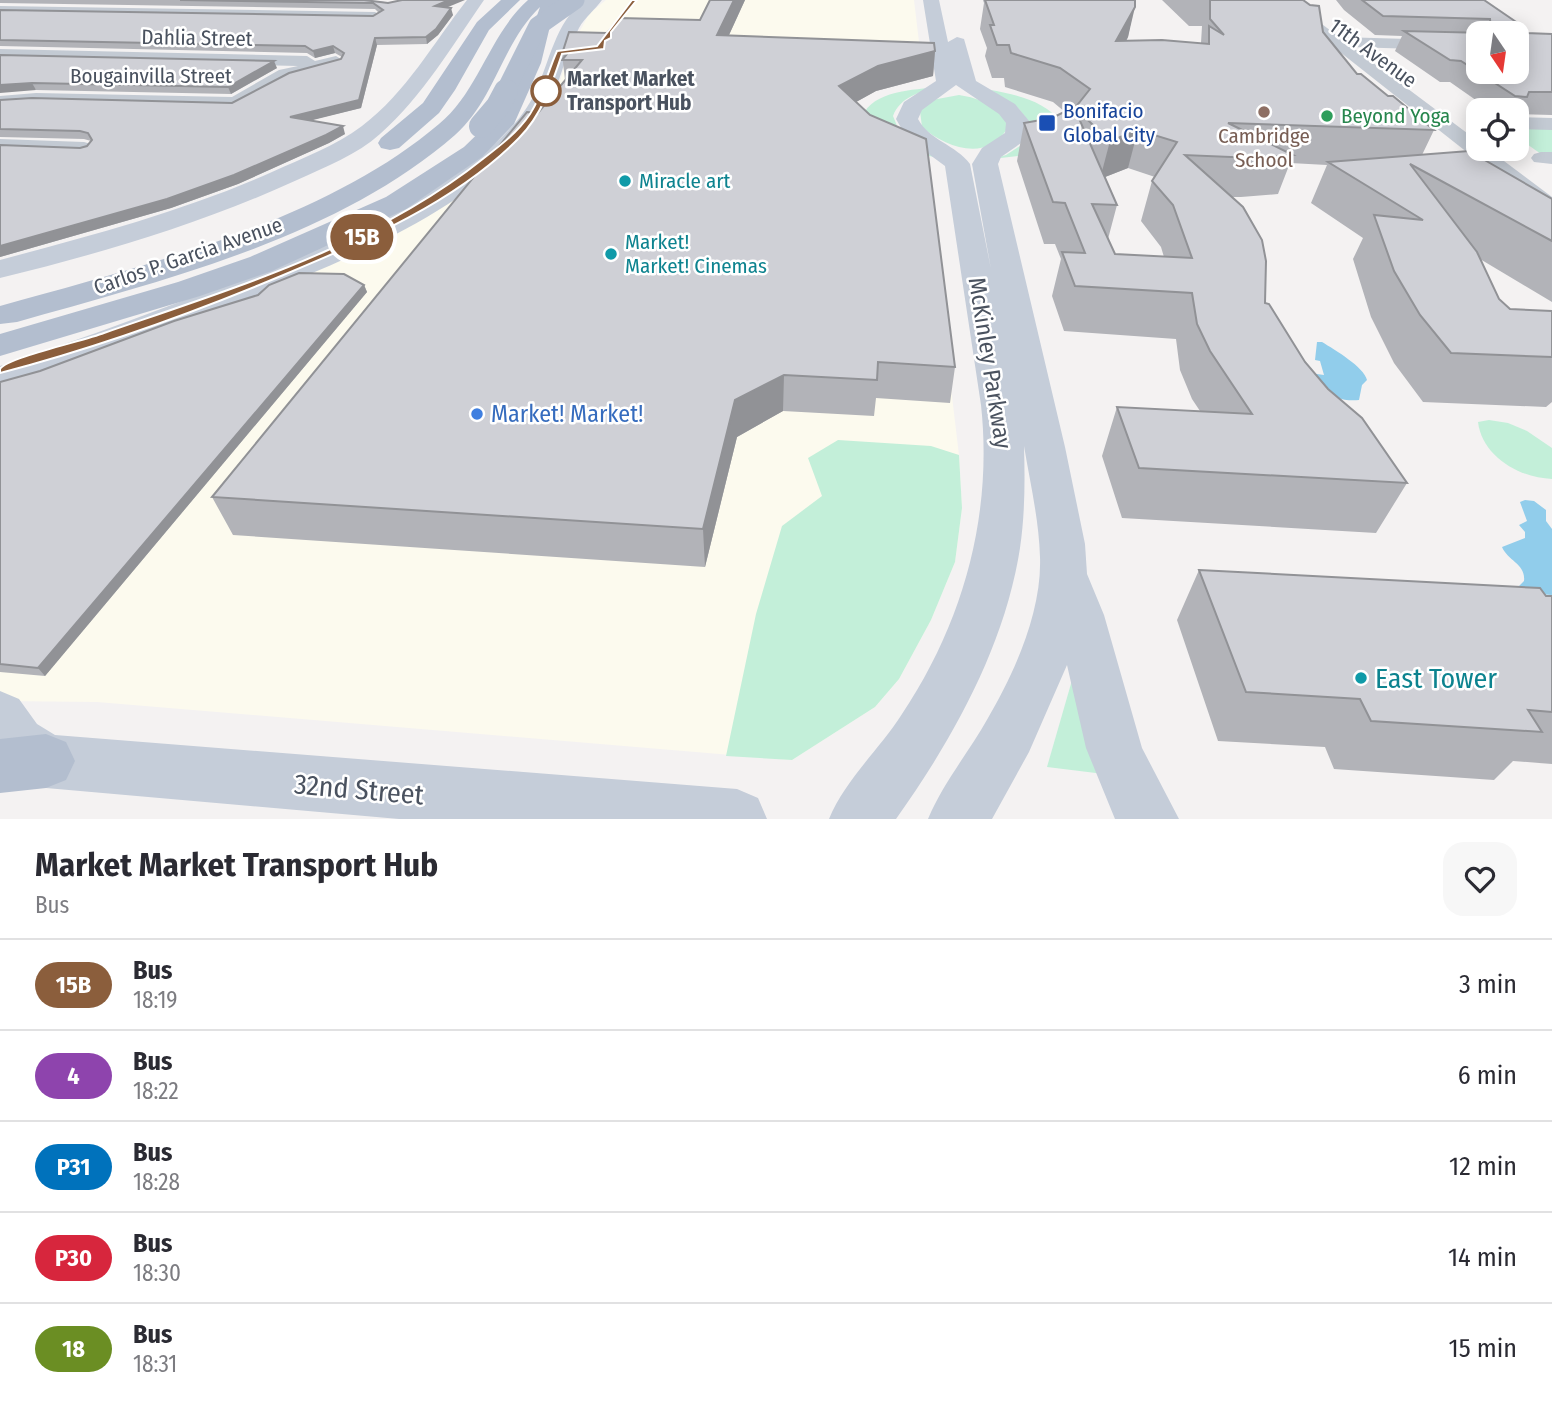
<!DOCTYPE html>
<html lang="en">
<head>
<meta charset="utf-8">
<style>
	body { margin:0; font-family:"Fira Sans Condensed",sans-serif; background:#f7f7f7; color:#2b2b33; height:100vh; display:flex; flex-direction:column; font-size:26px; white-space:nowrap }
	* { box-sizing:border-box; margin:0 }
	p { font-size:23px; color:#7c7c81 }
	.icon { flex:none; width:38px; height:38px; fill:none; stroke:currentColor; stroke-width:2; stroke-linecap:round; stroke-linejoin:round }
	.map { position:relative; height:819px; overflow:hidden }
	.details { display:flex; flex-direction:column; background:#fff; flex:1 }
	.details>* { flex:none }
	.badge { padding:0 14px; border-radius:23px; font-size:24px; line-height:46px }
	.needle { width:46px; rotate:167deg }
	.tools { position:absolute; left:1466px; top:21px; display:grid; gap:14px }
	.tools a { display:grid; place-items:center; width:63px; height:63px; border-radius:14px; background:#fff; box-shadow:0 4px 18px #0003; font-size:35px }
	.map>.badge { position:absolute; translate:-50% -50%; box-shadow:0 0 0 4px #fff }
	.round { display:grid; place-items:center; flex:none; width:74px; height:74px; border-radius:21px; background:#f7f7f7 }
	.overview { display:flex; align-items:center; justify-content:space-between; height:119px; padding:0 35px }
	h1 { font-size:33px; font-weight:700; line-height:52px }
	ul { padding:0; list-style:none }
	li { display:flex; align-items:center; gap:21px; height:91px; padding:0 35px; border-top:2px solid #e1e1e2 }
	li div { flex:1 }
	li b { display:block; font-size:26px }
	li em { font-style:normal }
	li .badge { min-width:77px; font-weight:700; text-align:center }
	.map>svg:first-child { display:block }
	.commercial { fill:#fcfaee }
	.green { fill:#c3efd9 }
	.water { fill:#91cdeb }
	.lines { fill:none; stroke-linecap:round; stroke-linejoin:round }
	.street { fill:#c3cad3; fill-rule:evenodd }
	.secondary { fill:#c5cdd9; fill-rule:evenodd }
	.primary { fill:#b3becf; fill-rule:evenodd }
	.primary-bridge-far1 { stroke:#b3becf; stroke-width:19 }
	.primary-bridge { stroke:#b3becf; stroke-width:24 }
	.wall { fill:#b2b3b8; fill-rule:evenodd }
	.shaded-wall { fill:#919296 }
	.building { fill:#cfd0d6; stroke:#919296; stroke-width:2 }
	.line { fill:#8b5e3c; stroke:#fff; stroke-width:2 }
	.stop-dot { fill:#fff; stroke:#8b5e3c; stroke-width:3.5 }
	.education-dot { fill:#8d6e63; stroke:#fff; stroke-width:2.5 }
	.leisure-dot { fill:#2e9e5b; stroke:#fff; stroke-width:2.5 }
	.transit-dot { fill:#1a4fb4; stroke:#fff; stroke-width:2.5 }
	.culture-dot { fill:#0f9aa8; stroke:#fff; stroke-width:2.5 }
	.shop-dot { fill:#3f7fe0; stroke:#fff; stroke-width:2.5 }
	.labels { text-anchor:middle; stroke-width:5; stroke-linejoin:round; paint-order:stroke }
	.far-street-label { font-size:21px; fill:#4a525f; stroke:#fff }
	.far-stop-label { font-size:21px; font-weight:bold; fill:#4a525f; stroke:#fff; text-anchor:start }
	.far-transit-label { font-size:21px; fill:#164399; stroke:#fff; text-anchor:start }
	.far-leisure-label { font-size:21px; fill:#27864d; stroke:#fff; text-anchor:start }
	.far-education-label { font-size:21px; fill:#785e54; stroke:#fff }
	.far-culture-label { font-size:21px; fill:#0d838f; stroke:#fff; text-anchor:start }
	.street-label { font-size:24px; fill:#4a525f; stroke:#fff }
	.shop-label { font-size:24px; fill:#366cbe; stroke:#fff; text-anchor:start }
	.near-culture-label { font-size:28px; fill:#0d838f; stroke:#fff; text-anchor:start }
	.near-street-label { font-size:28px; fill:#4a525f; stroke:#fff }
</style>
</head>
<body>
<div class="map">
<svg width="1552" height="819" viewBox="0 0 1552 819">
	<rect width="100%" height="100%" fill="#f4f2f2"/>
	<!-- commercial -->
	<path class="commercial" d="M606,0H914L922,67L836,101L925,170L959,455L962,508L955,562L931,620L899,679L875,707L792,760L97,702L0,701V373L293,275L573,93L559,86L567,55L589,14Z"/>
	<!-- green -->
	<g class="green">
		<path d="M938,87C920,92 900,97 893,116L900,133L945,159L924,155L862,117C873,90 914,90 938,87Z"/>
		<path d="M991,90C1017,95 1045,101 1062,123L1026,155L992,159L1006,155L1026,142L1031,124L1018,108Z"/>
		<path d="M959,95C980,98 1001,107 1008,127C988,163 946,148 922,127L920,111L932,100Z"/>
		<path d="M1517,125L1552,126V155L1541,154L1517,137Z"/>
		<path d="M1489,420L1508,423L1527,431L1552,448V479C1519,478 1482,456 1478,422Z"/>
		<path d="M838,440L931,446L959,455L962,508L955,562L931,620L899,679L875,707L792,760L726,756L756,614L782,526L822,496L808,458Z"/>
		<path d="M1079,656L1112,775L1047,767Z"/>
	</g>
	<!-- water -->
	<g class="water">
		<path d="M1317,342H1322C1335,350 1364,367 1367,380L1362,385L1359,400C1333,403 1315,386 1295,371L1324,375L1320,361L1315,360Z"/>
		<path d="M1525,500L1534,501L1546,510V521L1552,529V595L1523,593L1518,587L1524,581C1526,564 1508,561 1502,547L1525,538V532L1519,525L1527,521L1520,502Z"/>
	</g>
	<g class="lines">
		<!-- street -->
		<g class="street">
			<path d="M1274,0H1290L1339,37L1479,41V51L1352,47L1479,142V149H1488L1552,197V215L1544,213Z"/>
			<path d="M0,6L375,12L382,16L375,20L0,14Z"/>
			<path d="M0,49L307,56L315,61L336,56L344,61L342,64L291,78L235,108L36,103L0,106V96L36,93L232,97L279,70L298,66L0,59Z"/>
			<path d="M1517,117L1552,118V130L1517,129Z"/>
			<path d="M0,139L84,142L91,144L94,148L91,152L84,154L0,151Z"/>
			<path d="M1541,152H1552V164L1534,162L1531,158L1534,154Z"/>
		</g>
		<!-- secondary -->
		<g class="secondary">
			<path d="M467,0H484C452,46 423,96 380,134C357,155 325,167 297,180C201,224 102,253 0,278V260C93,235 184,211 272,172C303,158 335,146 362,126C406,93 434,42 467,0Z"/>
			<path d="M584,0H602C595,10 585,17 579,28C557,71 560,102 524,142C443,231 285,284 175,327C118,349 59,374 0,389V366C87,337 174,305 259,271C340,239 426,204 492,146C509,131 525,114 535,93C550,61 555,23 584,0Z"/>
			<path d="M923,0H939L948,42L957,37L964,39L976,81L1015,104L1030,122L1024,141L1001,157L998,164L1065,447L1085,544L1087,574L1104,615L1142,748L1179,819H1115L1086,748L1067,665L1029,752L992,819H928C943,783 969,752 988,718C1015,672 1042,611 1040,557C1039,520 1030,482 1024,446C1025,480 1025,514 1020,548C1005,646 953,739 896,819H829C845,780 879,750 902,714C963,623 993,515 981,405L945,166L907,138L896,119L904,102L936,81ZM956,85L999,114L1006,123L1005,133L982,148L972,164L991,269L970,164C956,145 929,140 918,119L922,110Z"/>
			<path d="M0,691L19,699L37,724L55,735L737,789L758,798L767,819H399L46,788L26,780L0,762Z"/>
		</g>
		<!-- primary -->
		<g class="primary">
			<path d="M501,0H520L489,30L455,90L439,113L399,148L390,150L381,148L378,143L381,138L423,103L477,22Z"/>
			<path d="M528,0H561L553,14L541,63L514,124L482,157L406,209L272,271L200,296L0,356V334L178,282L250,257L386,197L464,147L496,116L521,63L540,7C502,43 495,100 455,135C337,238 164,280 17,322L0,324V306C143,266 324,222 439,124C479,91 489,35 528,0Z"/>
			<path d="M46,734L66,742L75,761L66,780L46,788L0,793V739Z"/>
		</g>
		<!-- primary-bridge-far1 -->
		<path class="primary-bridge-far1" d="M505,92L538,26L575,0"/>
		<!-- primary-bridge -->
		<path class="primary-bridge" d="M481,126L498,106L506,91"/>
	</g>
	<!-- wall -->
	<g class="wall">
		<path d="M0,0H364L447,8L453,15L438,35L427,44L377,45L361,108L311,120L345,134L329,143L238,184L171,208L0,257V145L80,148L87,146L91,141L84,139L0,137V100L232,103L341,59L342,57L335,53L315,58L307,53L0,46V10L373,16L379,13L375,9L0,3Z"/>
		<path d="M710,0H745L729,35L935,51L933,76L876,91L856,102L955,367L950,403L876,398L874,416L783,411L737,437L705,567L233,535L212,497L565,80L562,54L607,33L700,20Z"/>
		<path d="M983,0H1135L1128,37L1126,41L1201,43L1202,26H1189L1162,0H1303L1323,32L1357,74L1434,130L1422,155L1552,199V302L1480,259L1499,299L1510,309L1552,311V402L1546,407L1423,402L1394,363L1371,317L1353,259L1363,238L1311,203L1327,165L1290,163L1278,194L1241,197H1232L1265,303L1305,362L1407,483L1376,533L1122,518L1102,456L1117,407L1200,411L1192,399L1180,370L1176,339L1064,331L1052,296L1061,259L1055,244H1044L1017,161L1024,123L1052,118L1065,112L1053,102L1005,87L1004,78H992L985,56L987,48L980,29L984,3ZM1128,168L1155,177L1152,181L1141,221L1161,247L1164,257L1115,254L1108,239L1117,205L1105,177Z"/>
		<path d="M1336,0H1484L1526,33L1552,34V115L1517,114V110H1490L1450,82H1440L1395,51L1402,36L1375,35L1344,10Z"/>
		<path d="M0,55L277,68L231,94L36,90Z"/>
		<path d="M364,285L367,292L45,676L0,672V382Z"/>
		<path d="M1199,570L1552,596V764L1513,761L1494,780L1334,769L1325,747L1218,741L1177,620Z"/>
	</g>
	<!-- shaded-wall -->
	<g class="shaded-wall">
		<path d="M449,0H465L436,12L435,6Z"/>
		<path d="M734,0H745L718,59L717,35Z"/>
		<path d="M1135,7L1128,37L1109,73L1116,41Z"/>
		<path d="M451,8L453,15L438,35L427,44L426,37Z"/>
		<path d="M375,38L377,45L361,108L293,125L290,117Z"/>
		<path d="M333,46L335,53L315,58L313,51Z"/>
		<path d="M935,51L933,76L876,91L838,112L839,86L878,66Z"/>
		<path d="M274,61L277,68L231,94L228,87Z"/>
		<path d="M32,83L36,90L0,93V85Z"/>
		<path d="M343,126L345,134L329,143L238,184L171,208L0,257V246Z"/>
		<path d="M1138,130L1128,168L1100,179L1110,141Z"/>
		<path d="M364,285L367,292L45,676L38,668Z"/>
		<path d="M784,375L783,411L737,437L705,567L703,529L735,400Z"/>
	</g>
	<!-- building -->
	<g class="building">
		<path d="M180,0H364L388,3L402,0H449L435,6L451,8L436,29L426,37L375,38L359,100L290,117L343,126L326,135L234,175L167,199L0,246V145L80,148L87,146L92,140L88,133L80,131L0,129V100L32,98L232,103L289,73L341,59L344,53L333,46L313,51L305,46L0,40V10L373,16L383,10L373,3Z"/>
		<path d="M710,0H734L717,35L934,43L935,51L878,66L839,86L870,115L926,139L955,367L878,362L877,380L784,375L735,400L703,529L212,497L527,112L538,113L582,60H562L567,54H562L569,32L607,33L620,18L700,20Z"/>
		<path d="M985,0H1135V7L1116,41L1162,40L1209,44V26L1224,35L1210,19V0H1303L1310,5L1319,6L1323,32L1357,74H1361L1388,96H1393L1434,130L1228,123L1293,155L1255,158L1185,155L1243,207L1262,240L1266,261L1265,303L1269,304L1305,362L1328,389L1362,418L1407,483L1139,468L1117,407L1252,414L1210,351L1197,324L1192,293L1075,286L1062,252L1085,253L1065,203L1053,202L1024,123L1052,118L1074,107L1117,205L1092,204L1115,254L1192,258L1173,205L1152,181L1177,142L1138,130L1110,141L1075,108L1090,89L1060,68L1011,53L1009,45H997L990,25H994Z"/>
		<path d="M1362,0H1484L1525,28L1526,33L1552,34V92H1529L1527,97L1515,96L1461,61L1450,60L1404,31L1488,33H1479V72H1517V33H1489L1491,31L1490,19L1383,16Z"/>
		<path d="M0,55L274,61L228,87L32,83L0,85Z"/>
		<path d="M1469,151L1552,199V241L1410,164L1477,252L1499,299L1510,309L1552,311V357L1451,353L1420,315L1394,271L1374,215L1423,220L1328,162Z"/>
		<path d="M299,273L344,274L364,285L38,668L0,664V382L40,371L174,321L258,295L269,285Z"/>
		<path d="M1199,570L1540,588L1546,596H1552V712L1528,710L1542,732L1371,721L1360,699L1246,692Z"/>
	</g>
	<!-- line -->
	<path class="line" d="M632,0H637L611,32V38L605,41L604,49L562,54C552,84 542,115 519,138C455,203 364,241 281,276C190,314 96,348 0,373V369C6,358 83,341 104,333C234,288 376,245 484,158C501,145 518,132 530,114C543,94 548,71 557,51L597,46Z"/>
	<!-- markers -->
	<circle class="stop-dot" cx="546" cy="91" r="14"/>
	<circle class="education-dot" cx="1264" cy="112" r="7"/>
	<circle class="leisure-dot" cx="1327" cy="116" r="7"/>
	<rect class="transit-dot" x="1038" y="114" width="18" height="18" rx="3.5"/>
	<g class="culture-dot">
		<circle cx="625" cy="181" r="7"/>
		<circle cx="611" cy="254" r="7"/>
		<circle cx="1361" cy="678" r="7"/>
	</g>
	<circle class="shop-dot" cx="477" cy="414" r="7"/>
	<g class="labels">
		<!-- far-street labels -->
		<g class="far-street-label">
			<text transform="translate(197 38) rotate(1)" y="7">Dahlia Street</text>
			<text transform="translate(1373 53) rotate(36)" y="7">11th Avenue</text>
			<text x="151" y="83">Bougainvilla Street</text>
			<text transform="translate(188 256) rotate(-19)" y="7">Carlos P. Garcia Avenue</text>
		</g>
		<!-- far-stop labels -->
		<g class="far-stop-label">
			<text x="567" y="86">Market Market<tspan x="567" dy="24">Transport Hub</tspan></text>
		</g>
		<!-- far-transit labels -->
		<g class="far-transit-label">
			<text x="1063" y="118">Bonifacio<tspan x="1063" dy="24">Global City</tspan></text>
		</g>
		<!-- far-leisure labels -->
		<g class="far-leisure-label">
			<text x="1341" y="123">Beyond Yoga</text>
		</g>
		<!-- far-education labels -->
		<g class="far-education-label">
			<text x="1264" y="143">Cambridge<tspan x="1264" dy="24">School</tspan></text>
		</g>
		<!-- far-culture labels -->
		<g class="far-culture-label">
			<text x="639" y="188">Miracle art</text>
			<text x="625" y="249">Market!<tspan x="625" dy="24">Market! Cinemas</tspan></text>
		</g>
		<!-- street labels -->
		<g class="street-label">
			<text transform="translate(990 363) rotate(81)" y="8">McKinley Parkway</text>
		</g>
		<!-- shop labels -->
		<g class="shop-label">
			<text x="491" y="422">Market! Market!</text>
		</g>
		<!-- near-culture labels -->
		<g class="near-culture-label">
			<text x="1375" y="688">East Tower</text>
		</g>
		<!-- near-street labels -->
		<g class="near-street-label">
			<text transform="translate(359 789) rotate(5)" y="10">32nd Street</text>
		</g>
	</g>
</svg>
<div class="tools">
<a><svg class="needle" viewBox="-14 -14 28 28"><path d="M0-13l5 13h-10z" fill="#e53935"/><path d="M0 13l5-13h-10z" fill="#7c7c81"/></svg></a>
<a><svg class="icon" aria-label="locate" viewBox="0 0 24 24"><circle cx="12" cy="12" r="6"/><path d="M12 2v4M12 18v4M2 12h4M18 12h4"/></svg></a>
</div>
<b class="badge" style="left:362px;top:237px;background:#8b5e3c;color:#fff">15B</b>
</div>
<section class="details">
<div class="overview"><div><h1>Market Market Transport Hub</h1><p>Bus</p></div><a class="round"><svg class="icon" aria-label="heart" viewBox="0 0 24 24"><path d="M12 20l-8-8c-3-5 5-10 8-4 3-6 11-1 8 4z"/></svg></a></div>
<ul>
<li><span class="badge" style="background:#8b5e3c;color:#fff">15B</span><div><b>Bus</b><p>18:19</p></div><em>3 min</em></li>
<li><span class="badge" style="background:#8e44ad;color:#fff">4</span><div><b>Bus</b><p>18:22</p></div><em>6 min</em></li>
<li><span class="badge" style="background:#0072bc;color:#fff">P31</span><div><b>Bus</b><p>18:28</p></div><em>12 min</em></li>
<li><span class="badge" style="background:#d7263d;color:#fff">P30</span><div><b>Bus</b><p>18:30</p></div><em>14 min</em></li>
<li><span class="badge" style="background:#6b8e23;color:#fff">18</span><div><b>Bus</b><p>18:31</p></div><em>15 min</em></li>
</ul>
</section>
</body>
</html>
